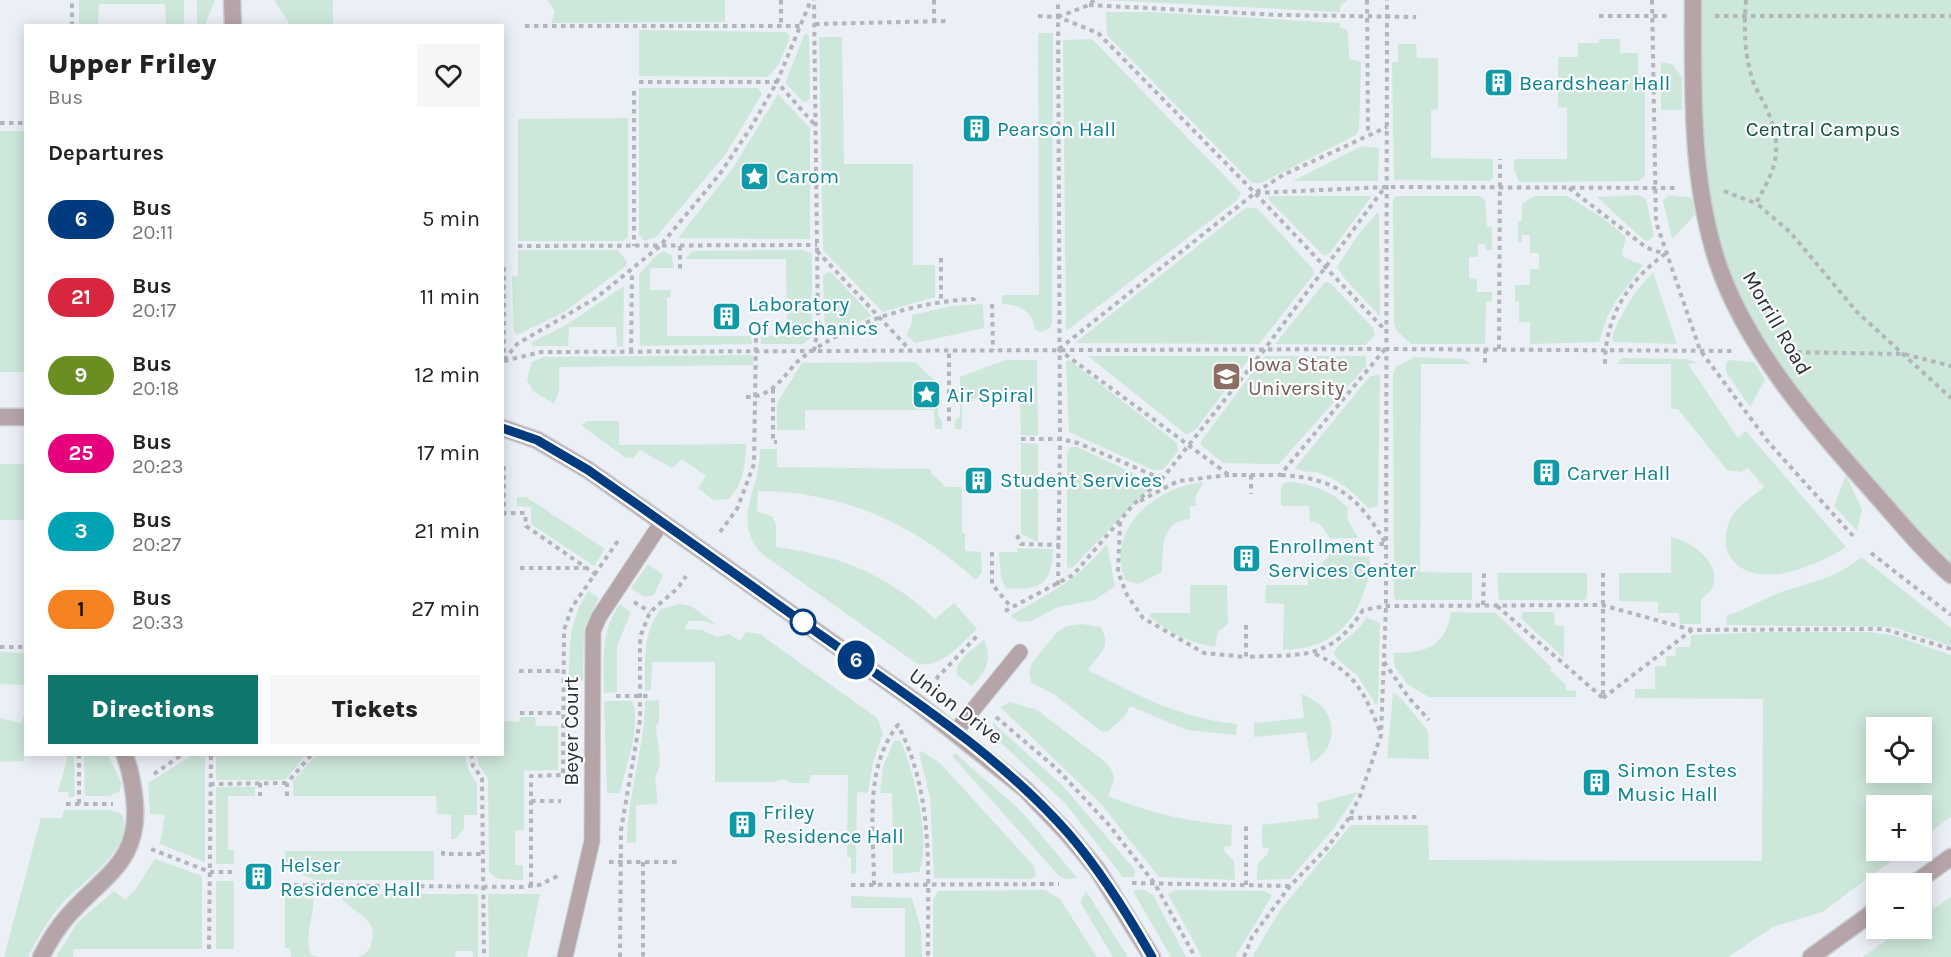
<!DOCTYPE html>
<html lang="en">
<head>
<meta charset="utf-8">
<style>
	body { margin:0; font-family:Karla,sans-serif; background:#f6f6f6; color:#222; height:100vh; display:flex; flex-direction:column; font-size:22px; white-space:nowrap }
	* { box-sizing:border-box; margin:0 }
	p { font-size:20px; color:#767676 }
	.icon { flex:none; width:33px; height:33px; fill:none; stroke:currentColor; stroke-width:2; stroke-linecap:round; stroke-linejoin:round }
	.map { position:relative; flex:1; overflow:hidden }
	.sheet { position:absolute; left:24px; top:24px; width:480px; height:732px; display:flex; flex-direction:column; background:#fff; border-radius:0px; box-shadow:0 3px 15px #0003 }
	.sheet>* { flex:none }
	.badge { padding:0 12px; border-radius:20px; font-size:21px; line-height:39px }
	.fabs { position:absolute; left:1866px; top:717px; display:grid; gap:12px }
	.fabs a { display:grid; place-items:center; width:66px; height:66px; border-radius:0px; background:#fff; box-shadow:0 3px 15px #0003; font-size:30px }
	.map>.badge { position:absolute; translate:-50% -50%; box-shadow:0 0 0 3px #fff }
	h2 { padding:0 24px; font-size:22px; line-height:54px }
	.round { display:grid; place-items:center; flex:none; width:63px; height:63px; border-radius:0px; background:#f6f6f6 }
	.head { display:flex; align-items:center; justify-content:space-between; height:102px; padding:0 24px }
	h1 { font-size:28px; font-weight:800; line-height:45px }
	.primary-button { display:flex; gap:12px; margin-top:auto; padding:12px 24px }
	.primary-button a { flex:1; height:69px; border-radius:0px; background:#0f766e; color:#fff; font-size:24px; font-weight:800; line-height:69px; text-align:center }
	.primary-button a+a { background:#f6f6f6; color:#222 }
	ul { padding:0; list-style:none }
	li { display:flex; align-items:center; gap:18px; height:78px; padding:0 24px }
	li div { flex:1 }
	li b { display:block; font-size:22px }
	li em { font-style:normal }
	li .badge { min-width:66px; font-weight:700; text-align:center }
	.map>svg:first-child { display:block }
	.green { fill:#cee7db; fill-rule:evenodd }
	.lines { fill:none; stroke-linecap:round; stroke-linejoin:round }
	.service-casing { stroke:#c9ccd2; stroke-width:17 }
	.pedestrian-casing { stroke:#c9ccd2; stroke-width:19 }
	.minor-casing { stroke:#c9ccd2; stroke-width:19 }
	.tertiary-casing { stroke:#c9ccd2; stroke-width:19 }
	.path { stroke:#b2b5ba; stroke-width:4; stroke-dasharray:4.5 4.5; stroke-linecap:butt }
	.service { stroke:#b6a5a8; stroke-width:15 }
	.pedestrian { stroke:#b6a5a8; stroke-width:16 }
	.minor { stroke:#b6a5a8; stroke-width:16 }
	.tertiary { stroke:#b6a5a8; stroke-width:16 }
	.line-casing { stroke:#fff; stroke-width:14 }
	.line { stroke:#003b80; stroke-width:9 }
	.stop-dot { fill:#fff; stroke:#003b80; stroke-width:3 }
	.labels { text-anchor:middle; stroke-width:4.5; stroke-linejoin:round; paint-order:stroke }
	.culture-label { font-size:21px; fill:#0d838f; stroke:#fbfcff; text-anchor:start }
	.park-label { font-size:21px; fill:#12513a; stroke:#fbfcff }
	.street-label { font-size:21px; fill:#2c2d30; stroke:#fbfcff }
	.education-label { font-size:21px; fill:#785e54; stroke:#fbfcff; text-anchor:start }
</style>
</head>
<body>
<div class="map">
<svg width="1951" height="957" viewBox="0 0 1951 957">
	<rect width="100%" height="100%" fill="#ebeff6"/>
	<!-- green -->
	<g class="green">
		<path d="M79,0H184V25H166L165,4H99L98,25H79Z"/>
		<path d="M197,0H215L205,25H197Z"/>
		<path d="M274,0H333V25H290Z"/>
		<path d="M547,0H725V22L551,23L555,11Z"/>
		<path d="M1103,0H1348L1340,6V12Z"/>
		<path d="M1693,0H1951V575L1892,513L1743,318L1702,197Z"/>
		<path d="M1106,12H1151L1340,23V27L1347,30L1348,33L1349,59L1361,62L1359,130L1356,135L1261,183H1252L1107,35Z"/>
		<path d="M639,30L786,32L790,37L779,64L768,77L639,76Z"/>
		<path d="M805,33L809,36L810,97L807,102L803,101L785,83Z"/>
		<path d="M1038,33H1053L1052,323L1050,328L1041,332L1035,330C1033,312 1020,304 1002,304V295H1039Z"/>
		<path d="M819,37H842L844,164H913V265H935V297L883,312L823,250Z"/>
		<path d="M1092,39L1241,193L1237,200L1066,331L1063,40Z"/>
		<path d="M1599,39H1620V53H1638V76L1645,77V176L1639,181L1519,182L1514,169V159H1567V108L1558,107V57H1578V43H1598Z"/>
		<path d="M1398,44H1416L1417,58H1438V109L1431,110V158L1493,159V178L1490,181L1394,180L1392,62H1398Z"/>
		<path d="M1661,62L1672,64L1682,77V110H1661Z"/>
		<path d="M639,88H758L762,94L725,155L656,237L644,241L639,234Z"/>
		<path d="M778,94L810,128V239L678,238L733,168Z"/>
		<path d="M628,118V237L622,241H518V119Z"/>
		<rect x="0" y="131" width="25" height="241"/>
		<path d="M1362,146L1379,148L1378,181H1293Z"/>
		<path d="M1639,195L1646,199L1654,236L1648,241L1644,240L1597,197Z"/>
		<path d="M1669,195L1692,198L1695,215L1672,239L1663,200Z"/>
		<path d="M1268,196H1370L1371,197L1330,253L1324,256L1269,200Z"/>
		<path d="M1396,196H1480L1485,200L1487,227H1492V250H1486L1485,244H1478V257H1469V278L1477,279V292H1492V301L1486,302L1485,344H1411L1397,331L1394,324L1393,200Z"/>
		<path d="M1534,196H1567L1600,216L1626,237L1622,252L1623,257L1643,265L1616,301L1607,317L1599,342L1530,344V322H1519V302L1515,301V285H1530V269H1539V253H1530V235H1522V242H1518V221H1522V204Z"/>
		<path d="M1247,207L1258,209L1313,269L1314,274L1259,344L1075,343Z"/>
		<path d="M1378,212L1379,214L1380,316L1345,279L1337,267L1358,235Z"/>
		<path d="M518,250H618L627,262L626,266L564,312L517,335L514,332L512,276H518Z"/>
		<path d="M803,250L812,254V327L811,338L803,344H761V336L787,335L786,259H685L693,251Z"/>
		<path d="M664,251L672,256L674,268H650V290H670L671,297L667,298V336H751L752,344L640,346L639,275L656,256Z"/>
		<path d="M828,272L832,273L872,316L830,334L825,333L823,275Z"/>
		<path d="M1653,272L1677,344L1614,342L1612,337C1621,312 1635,291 1653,272Z"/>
		<path d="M1325,282L1330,283L1373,328L1375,335L1365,345L1275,344Z"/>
		<path d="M624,286L623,347L617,346L616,327H569L568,346H532V342L566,325Z"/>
		<path d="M983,304L984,328L915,343L907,335L912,322V315L952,306Z"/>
		<path d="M753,355V365L559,367V390L554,404L533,391L527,380L532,362L543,357Z"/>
		<path d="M1088,356H1251L1196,429L1187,435Z"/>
		<path d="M1265,356H1366V366L1279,464L1223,463L1201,445V441Z"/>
		<path d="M1414,357L1464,359L1471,364H1421L1420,572L1472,573V600H1396L1394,597L1393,374L1396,367Z"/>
		<path d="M1622,358L1686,359L1699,363L1688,364L1738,438L1746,431L1846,547C1817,566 1752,594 1729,555C1723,544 1726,525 1733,515C1740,503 1754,496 1764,487L1748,468L1741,472L1727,470L1678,409H1671V364H1617Z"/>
		<path d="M1005,360H1037L1038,436L1021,435L1020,399H962V429H955V421L960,416V377Z"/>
		<path d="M1069,360L1177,443L1178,451L1164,469L1153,470L1069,432L1066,362Z"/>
		<path d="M1730,360L1754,362L1765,380L1750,407L1726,372V363Z"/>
		<path d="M915,362L938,384V416L942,421V429H935L934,410H805V430H777V403L802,363Z"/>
		<path d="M1380,375L1378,505L1369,509C1356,494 1341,481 1322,474C1314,471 1302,473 1295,468L1370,376Z"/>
		<path d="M587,421H619V445L746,444C746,464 743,484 729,499L713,500L698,488L706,476L682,459L672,468L640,450L634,458H626L581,425Z"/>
		<path d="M1021,443L1038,444V542L1021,534Z"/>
		<path d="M1071,447H1077L1143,478L1147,490L1072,568L1067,567V453Z"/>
		<path d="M760,449H777V467L931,469V473L946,487H962V533H965V551L981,552L982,572L976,580C915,524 841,491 758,491L757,511L773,517L776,525V547C841,556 887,574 935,619L954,603L977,629C960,644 942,670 916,663L762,554C730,519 761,489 760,449Z"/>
		<rect x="0" y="464" width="25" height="56"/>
		<path d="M1846,475L1862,509L1857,531L1834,506Z"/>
		<path d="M1203,482L1195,498L1196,506H1190V519C1160,522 1163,549 1162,572L1138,584L1125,580C1105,528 1156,487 1203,482Z"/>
		<path d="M1290,482C1313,484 1332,491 1348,508L1347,518L1358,538H1330L1320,524L1310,521L1309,506H1281V488L1284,483Z"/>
		<path d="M517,497H526L605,549L594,566L531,524V507L517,506Z"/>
		<path d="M1671,537C1691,541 1726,565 1711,590C1708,593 1704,597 1701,600V624H1680L1679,613H1658V602L1619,601V573H1671Z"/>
		<path d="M1107,544L1115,586L1095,600L1058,607L1031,621L1019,622L1010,616C1053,591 1075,582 1107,544Z"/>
		<path d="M1017,548L1053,549C1052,584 1041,591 1006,588L1001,578L999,552H1017Z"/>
		<path d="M1330,554L1369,557C1372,567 1368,579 1365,589C1352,630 1326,649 1283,650L1284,604L1265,603L1266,585H1308V569L1319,567Z"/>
		<path d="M1861,557L1951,628V646L1892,627L1726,625L1727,615C1746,610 1761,600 1779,593C1809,582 1836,579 1861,557Z"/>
		<path d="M648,564L663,575L654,595L645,597L631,588Z"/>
		<path d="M1497,573H1587V597L1585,600H1499Z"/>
		<path d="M1190,585H1227L1228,624L1218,632L1215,647C1189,643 1170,633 1150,617V613H1190Z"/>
		<path d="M588,591L599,598L584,629L583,681H569C570,645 568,623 588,591Z"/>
		<path d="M620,604L631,612L617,646V692L604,693C604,661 600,630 620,604Z"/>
		<path d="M680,604L691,606L717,625L704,621H688L685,629L702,630L717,637L729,634L740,641L746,632L760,634L877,718L883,733L873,762L868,793L857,792L856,873L851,874V857H847L848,775H810L809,783H790L786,779L772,782H715V662H652L651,690L645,691C645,662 642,633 661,609Z"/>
		<path d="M1451,612L1496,613L1552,668L1550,670L1566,685V690L1576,691V697H1429L1407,684L1395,667L1393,653C1425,653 1446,647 1451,612Z"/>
		<path d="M1523,612H1554L1555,625L1564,626V658L1524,621L1521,618Z"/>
		<path d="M1366,617L1380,623L1378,703L1376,705L1357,675L1337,659L1334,653C1341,638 1358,635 1366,617Z"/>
		<path d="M1082,624L1101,627C1112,650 1099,652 1088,670C1137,695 1181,719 1237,724L1236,735L1187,730L1130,706L1126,715L1107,732L1101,731L1055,695L1031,682L1029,672L1032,663L1057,632L1067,626Z"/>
		<path d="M1767,632H1869L1896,636L1951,655V817L1922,838V806H1876V850L1905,851L1822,912L1773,927L1728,957H1252L1281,909L1351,825H1428L1429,860L1762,861L1763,699L1635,698V689H1655V666H1666V656H1675L1676,647H1690L1691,635ZM1876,728H1922V772H1876Z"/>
		<path d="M984,640C993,659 986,672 972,686L957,675C954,660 974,649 984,640Z"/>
		<path d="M0,652L25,653V685L0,684Z"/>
		<path d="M1301,693C1308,697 1319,702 1325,710C1338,729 1331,753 1311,763L1306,732L1254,737V723L1304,718Z"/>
		<path d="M1393,693L1401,698L1428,731L1429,759L1387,758Z"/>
		<path d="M659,700V722L656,726C656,740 665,763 655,776L658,804L636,805V843H627C627,794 645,749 645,701Z"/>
		<path d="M604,701H632C642,728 625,766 620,793H607Z"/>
		<path d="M1010,702L1037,710L1103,760C1118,775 1115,778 1108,796C1149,813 1187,822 1232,825L1231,846L1224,847L1225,852L1234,861L1235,880L1159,877L1102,805L1000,707Z"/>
		<path d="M24,716L26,754L32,756H25L23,761L0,762V718L21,723Z"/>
		<path d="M520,717H535L536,726H558V770L524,771V830L515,831V865H523V880L498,879L489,872L488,779L479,765L477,755L502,754L503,721L519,722Z"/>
		<path d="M992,722L1063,786L1135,870L1134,877H1123L1065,803L999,741Z"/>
		<path d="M898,740L902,743C914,777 932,838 919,872L893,874L892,793H880L883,767L894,741Z"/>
		<path d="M922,751L940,763L1034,866L1036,876L1031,879L934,878L930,797L919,754Z"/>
		<path d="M955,753L1022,812L1077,878L1066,879L1059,876L952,756Z"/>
		<path d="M194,754L205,755V862L160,844L165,815L150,814L148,783Z"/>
		<path d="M68,755H74L75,797H68L69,792H58Z"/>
		<path d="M84,755H108L122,784L119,792L109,796H85Z"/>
		<path d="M216,755V754L306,755L285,780H216Z"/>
		<path d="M316,755H465L468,769L477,784V815H464V829L455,839H451V815L437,814L436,796H293V781Z"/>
		<path d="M216,787H255V796H228V850H234V864H216Z"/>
		<path d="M1358,792L1334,828L1290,879L1257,880L1258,863L1267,855L1269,848L1262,847V825L1319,818L1317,803Z"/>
		<path d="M64,810H109L122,814C136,850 79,883 60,906C47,921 37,939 28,957H4L41,818H62Z"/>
		<path d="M285,851H434V880H316L298,873L285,861Z"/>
		<path d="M155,859L202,876V949H74L73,957H56L77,923L114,891L125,900L135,890Z"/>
		<rect x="216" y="881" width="18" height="68"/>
		<path d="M1142,889L1153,895L1186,957H1171L1133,891Z"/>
		<path d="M1030,890H1045L1060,899L1097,957H933V900L938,891Z"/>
		<path d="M1175,890L1265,891L1272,896L1235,957H1202L1168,894Z"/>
		<path d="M1086,891L1128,957H1113L1080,902Z"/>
		<path d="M285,893H313C316,914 303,935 311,955L318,957H291L290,948H285Z"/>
		<path d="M339,894H478V957H473L472,951H456L455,957H357C364,956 369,952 371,945C382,916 348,913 339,894Z"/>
		<path d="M488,894H540L527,957H489Z"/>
		<path d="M851,896L912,898L921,930L922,957H905V908H851Z"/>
		<path d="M1951,897V957H1862L1903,929L1922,928V917Z"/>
	</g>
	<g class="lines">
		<defs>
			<g id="service">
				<path d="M955,732L1020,652"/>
				<path d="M565,957L592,841L593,631L599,617L662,522"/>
			</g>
			<path id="pedestrian" d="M41,957C48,943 56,930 66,918C103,875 143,862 134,795C132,781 130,767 124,754"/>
			<g id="minor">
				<path d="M1693,0C1693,87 1690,177 1717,261C1746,349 1816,427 1876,495C1900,522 1924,552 1951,575"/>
				<path d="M1914,884L1951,857"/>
				<path d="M1811,957L1876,910"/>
			</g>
			<g id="tertiary">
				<path d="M232,0L233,26"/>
				<path d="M0,417H26"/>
				<path d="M502,428L537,440L588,470L916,702L1025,789L1067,833L1097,869L1152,957"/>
			</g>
		</defs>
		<!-- service casing -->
		<use href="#service" class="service-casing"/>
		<!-- pedestrian casing -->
		<use href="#pedestrian" class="pedestrian-casing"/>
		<!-- minor casing -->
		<use href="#minor" class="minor-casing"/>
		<!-- tertiary casing -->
		<use href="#tertiary" class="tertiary-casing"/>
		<!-- path -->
		<g class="path">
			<path d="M781,0V26"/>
			<path d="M934,0V20"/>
			<path d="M1367,0L1368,135"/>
			<path d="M1652,0L1656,222L1700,350L1769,443L1853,536"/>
			<path d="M1746,0C1744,27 1744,52 1752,78C1755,90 1764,100 1768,112C1784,150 1775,170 1756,203L1790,232L1857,312L1951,398"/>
			<path d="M1089,5L1279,15L1416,17"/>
			<path d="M1038,16L1058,17L1098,33L1255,193L1385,330"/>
			<path d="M1599,16H1670"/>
			<path d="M1715,16H1951"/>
			<path d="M1058,17L1089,5L1094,0"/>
			<path d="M815,24L947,21"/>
			<path d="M72,26V0"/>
			<path d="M525,26H802"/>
			<path d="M639,82H777L815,125"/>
			<path d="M634,91V246"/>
			<path d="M0,123H26"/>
			<path d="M1569,188L1647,248L1665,254C1628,281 1605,317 1605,364"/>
			<path d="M1724,191L1755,203"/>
			<path d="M1256,193L1386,187L1677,188"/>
			<path d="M518,246L817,245"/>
			<path d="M680,246V269"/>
			<path d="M817,251L910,350"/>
			<path d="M941,258V302"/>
			<path d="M504,267V360"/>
			<path d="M992,304L993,350"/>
			<path d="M1058,349L1229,475H1280L1385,349"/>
			<path d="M1059,349L1255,193L1283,175L1387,127"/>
			<path d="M1485,349V364"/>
			<path d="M1499,349L1500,159"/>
			<path d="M814,351L818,327L814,0"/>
			<path d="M631,352L632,272"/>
			<path d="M1788,352L1904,354L1951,366"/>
			<path d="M504,360L517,344L596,298L660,246L719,175L750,129L777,82L811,0"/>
			<path d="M504,361L541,352L1385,349L1735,351"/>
			<path d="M773,389V442H777"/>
			<path d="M746,397C772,397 781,379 797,362C806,354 818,347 828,341C871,316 925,301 974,299L976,295"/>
			<path d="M949,421V350"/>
			<path d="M1021,439H1060L1078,443L1162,479"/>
			<path d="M504,466V518"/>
			<path d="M1251,475V494"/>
			<path d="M1281,475C1336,478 1359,497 1386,544H1332"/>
			<path d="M1140,501L1178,481L1229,475"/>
			<path d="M502,513H525L526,526L598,576"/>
			<path d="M1120,522L1118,572L1127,595L1143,618L1204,653L1246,657"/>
			<path d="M720,532L737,509L754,464L756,336"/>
			<path d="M1017,535L1021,544L1060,545"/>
			<path d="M992,552V584L1010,606"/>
			<path d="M1871,553L1951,615"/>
			<path d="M520,568H585"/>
			<path d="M1603,573V698"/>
			<path d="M1058,585L1060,439L1058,0"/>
			<path d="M634,602L650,612"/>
			<path d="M1483,605L1484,573"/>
			<path d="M1497,606L1603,698"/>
			<path d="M1005,611L1073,575L1134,504L1162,479L1264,350L1385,187"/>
			<path d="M1246,625V657C1300,654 1330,662 1363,610L1386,606L1602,605L1692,630L1884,629L1951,649"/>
			<path d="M0,647H26"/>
			<path d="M1315,654C1355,672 1364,692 1380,731"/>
			<path d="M1384,662L1409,698L1429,720"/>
			<path d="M519,671H563"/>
			<path d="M936,679L979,634"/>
			<path d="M616,696H651"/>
			<path d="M1603,698L1692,630"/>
			<path d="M520,713H564"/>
			<path d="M996,717L1057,769L1109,825L1155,884L1195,957"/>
			<path d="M36,754V756"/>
			<path d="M79,754V804"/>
			<path d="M471,754L473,766L482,778L484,957"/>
			<path d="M154,774L183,754"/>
			<path d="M260,783V796"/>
			<path d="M210,784L287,783"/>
			<path d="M287,796V783L312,754"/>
			<path d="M531,801H561"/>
			<path d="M66,804H113"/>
			<path d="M1349,818L1419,817"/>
			<path d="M151,849L210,872H234"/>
			<path d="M443,851V854H483"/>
			<path d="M609,862H680"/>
			<path d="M643,862V957"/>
			<path d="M1132,883L1290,886"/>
			<path d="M285,885L522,887L539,885L560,875"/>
			<path d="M851,885L1059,884"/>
			<path d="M874,885C874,833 863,768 898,725C936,799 927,876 928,957"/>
			<path d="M1246,885V826"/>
			<path d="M531,886V776L563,775L564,630L572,607L620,538"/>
			<path d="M209,949L211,754"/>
			<path d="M620,957L621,830L640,720V637L650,612L678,588L686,576"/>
			<path d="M1244,957L1252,937L1290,886L1327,848L1349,818L1360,796L1381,735L1386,606L1387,0"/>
		</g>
		<!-- service -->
		<use href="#service" class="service"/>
		<!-- pedestrian -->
		<use href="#pedestrian" class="pedestrian"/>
		<!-- minor -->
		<use href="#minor" class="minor"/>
		<!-- tertiary -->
		<use href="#tertiary" class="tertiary"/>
	</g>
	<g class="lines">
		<defs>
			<path id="line" d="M502,428L537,440L588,470C667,525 746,582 825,638C909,697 999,755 1068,833C1101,871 1127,913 1152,957"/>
		</defs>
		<!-- line casing -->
		<use href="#line" class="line-casing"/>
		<!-- line -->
		<use href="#line" class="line"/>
	</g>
	<!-- icons -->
	<defs>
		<symbol id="building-square" viewBox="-11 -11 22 22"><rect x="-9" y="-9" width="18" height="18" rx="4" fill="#0f9aa8" stroke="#fbfcff"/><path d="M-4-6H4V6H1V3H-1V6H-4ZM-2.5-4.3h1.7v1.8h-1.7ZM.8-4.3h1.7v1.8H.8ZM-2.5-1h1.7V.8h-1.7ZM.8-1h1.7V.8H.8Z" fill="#fff"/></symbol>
		<symbol id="sight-square" viewBox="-11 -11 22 22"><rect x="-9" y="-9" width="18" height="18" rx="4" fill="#0f9aa8" stroke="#fbfcff"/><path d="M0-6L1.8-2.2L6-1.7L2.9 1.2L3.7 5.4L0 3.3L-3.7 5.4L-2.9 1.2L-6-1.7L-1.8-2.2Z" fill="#fff"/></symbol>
		<symbol id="university-square" viewBox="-11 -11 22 22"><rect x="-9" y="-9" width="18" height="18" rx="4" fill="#8d6e63" stroke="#fbfcff"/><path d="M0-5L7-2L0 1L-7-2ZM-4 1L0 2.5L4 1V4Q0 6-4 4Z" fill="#fff"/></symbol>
	</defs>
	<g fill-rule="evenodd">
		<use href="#building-square" x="1482" y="66" width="33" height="33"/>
		<use href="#building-square" x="960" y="112" width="33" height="33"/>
		<use href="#sight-square" x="738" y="160" width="33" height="33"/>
		<use href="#building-square" x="710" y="300" width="33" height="33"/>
		<use href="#university-square" x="1210" y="360" width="33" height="33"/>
		<use href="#sight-square" x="910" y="378" width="33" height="33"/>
		<use href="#building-square" x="1530" y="456" width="33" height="33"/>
		<use href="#building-square" x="962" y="464" width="33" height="33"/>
		<use href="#building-square" x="1230" y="542" width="33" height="33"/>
		<use href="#building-square" x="1580" y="766" width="33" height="33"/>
		<use href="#building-square" x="726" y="808" width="33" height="33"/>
		<use href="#building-square" x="242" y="860" width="33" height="33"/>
	</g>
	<!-- markers -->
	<circle class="stop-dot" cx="803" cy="622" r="12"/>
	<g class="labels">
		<!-- culture labels -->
		<g class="culture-label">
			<text x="1519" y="90">Beardshear Hall</text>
			<text x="997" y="136">Pearson Hall</text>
			<text x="776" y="183">Carom</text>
			<text x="748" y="311">Laboratory<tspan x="748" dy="24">Of Mechanics</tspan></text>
			<text x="947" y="402">Air Spiral</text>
			<text x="1567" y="480">Carver Hall</text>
			<text x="1000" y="487">Student Services</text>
			<text x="1268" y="553">Enrollment<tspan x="1268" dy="24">Services Center</tspan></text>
			<text x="1617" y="777">Simon Estes<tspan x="1617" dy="24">Music Hall</tspan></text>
			<text x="763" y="819">Friley<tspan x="763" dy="24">Residence Hall</tspan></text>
			<text x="280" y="872">Helser<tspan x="280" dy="24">Residence Hall</tspan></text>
		</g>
		<!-- park labels -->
		<g class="park-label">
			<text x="1823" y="136">Central Campus</text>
		</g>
		<!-- street labels -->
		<g class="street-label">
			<text transform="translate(1777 323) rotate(60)" y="7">Morrill Road</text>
			<text transform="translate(956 706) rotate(37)" y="7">Union Drive</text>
			<text transform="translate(571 731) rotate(-90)" y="7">Beyer Court</text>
		</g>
		<!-- education labels -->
		<g class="education-label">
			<text x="1248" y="371">Iowa State<tspan x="1248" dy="24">University</tspan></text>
		</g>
	</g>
</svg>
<div class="fabs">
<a><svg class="icon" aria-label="locate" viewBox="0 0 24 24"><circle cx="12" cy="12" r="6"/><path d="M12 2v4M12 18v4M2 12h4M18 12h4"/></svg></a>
<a>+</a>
<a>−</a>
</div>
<b class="badge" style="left:856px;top:660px;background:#003b80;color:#fff">6</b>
<section class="sheet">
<div class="head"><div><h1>Upper Friley</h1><p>Bus</p></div><a class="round"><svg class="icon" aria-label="heart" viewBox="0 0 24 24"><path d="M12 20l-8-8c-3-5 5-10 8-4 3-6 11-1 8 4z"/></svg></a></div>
<h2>Departures</h2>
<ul>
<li><span class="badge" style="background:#003b80;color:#fff">6</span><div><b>Bus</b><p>20:11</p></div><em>5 min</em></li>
<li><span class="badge" style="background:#d7263d;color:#fff">21</span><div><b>Bus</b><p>20:17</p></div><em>11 min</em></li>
<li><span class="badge" style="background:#6b8e23;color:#fff">9</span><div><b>Bus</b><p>20:18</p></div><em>12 min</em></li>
<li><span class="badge" style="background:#e6007e;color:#fff">25</span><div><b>Bus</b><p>20:23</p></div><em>17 min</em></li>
<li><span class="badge" style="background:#00a3b4;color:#fff">3</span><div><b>Bus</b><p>20:27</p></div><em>21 min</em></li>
<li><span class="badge" style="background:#f58220;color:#111">1</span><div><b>Bus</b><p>20:33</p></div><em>27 min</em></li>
</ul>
<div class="primary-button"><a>Directions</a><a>Tickets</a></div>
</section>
</div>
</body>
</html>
